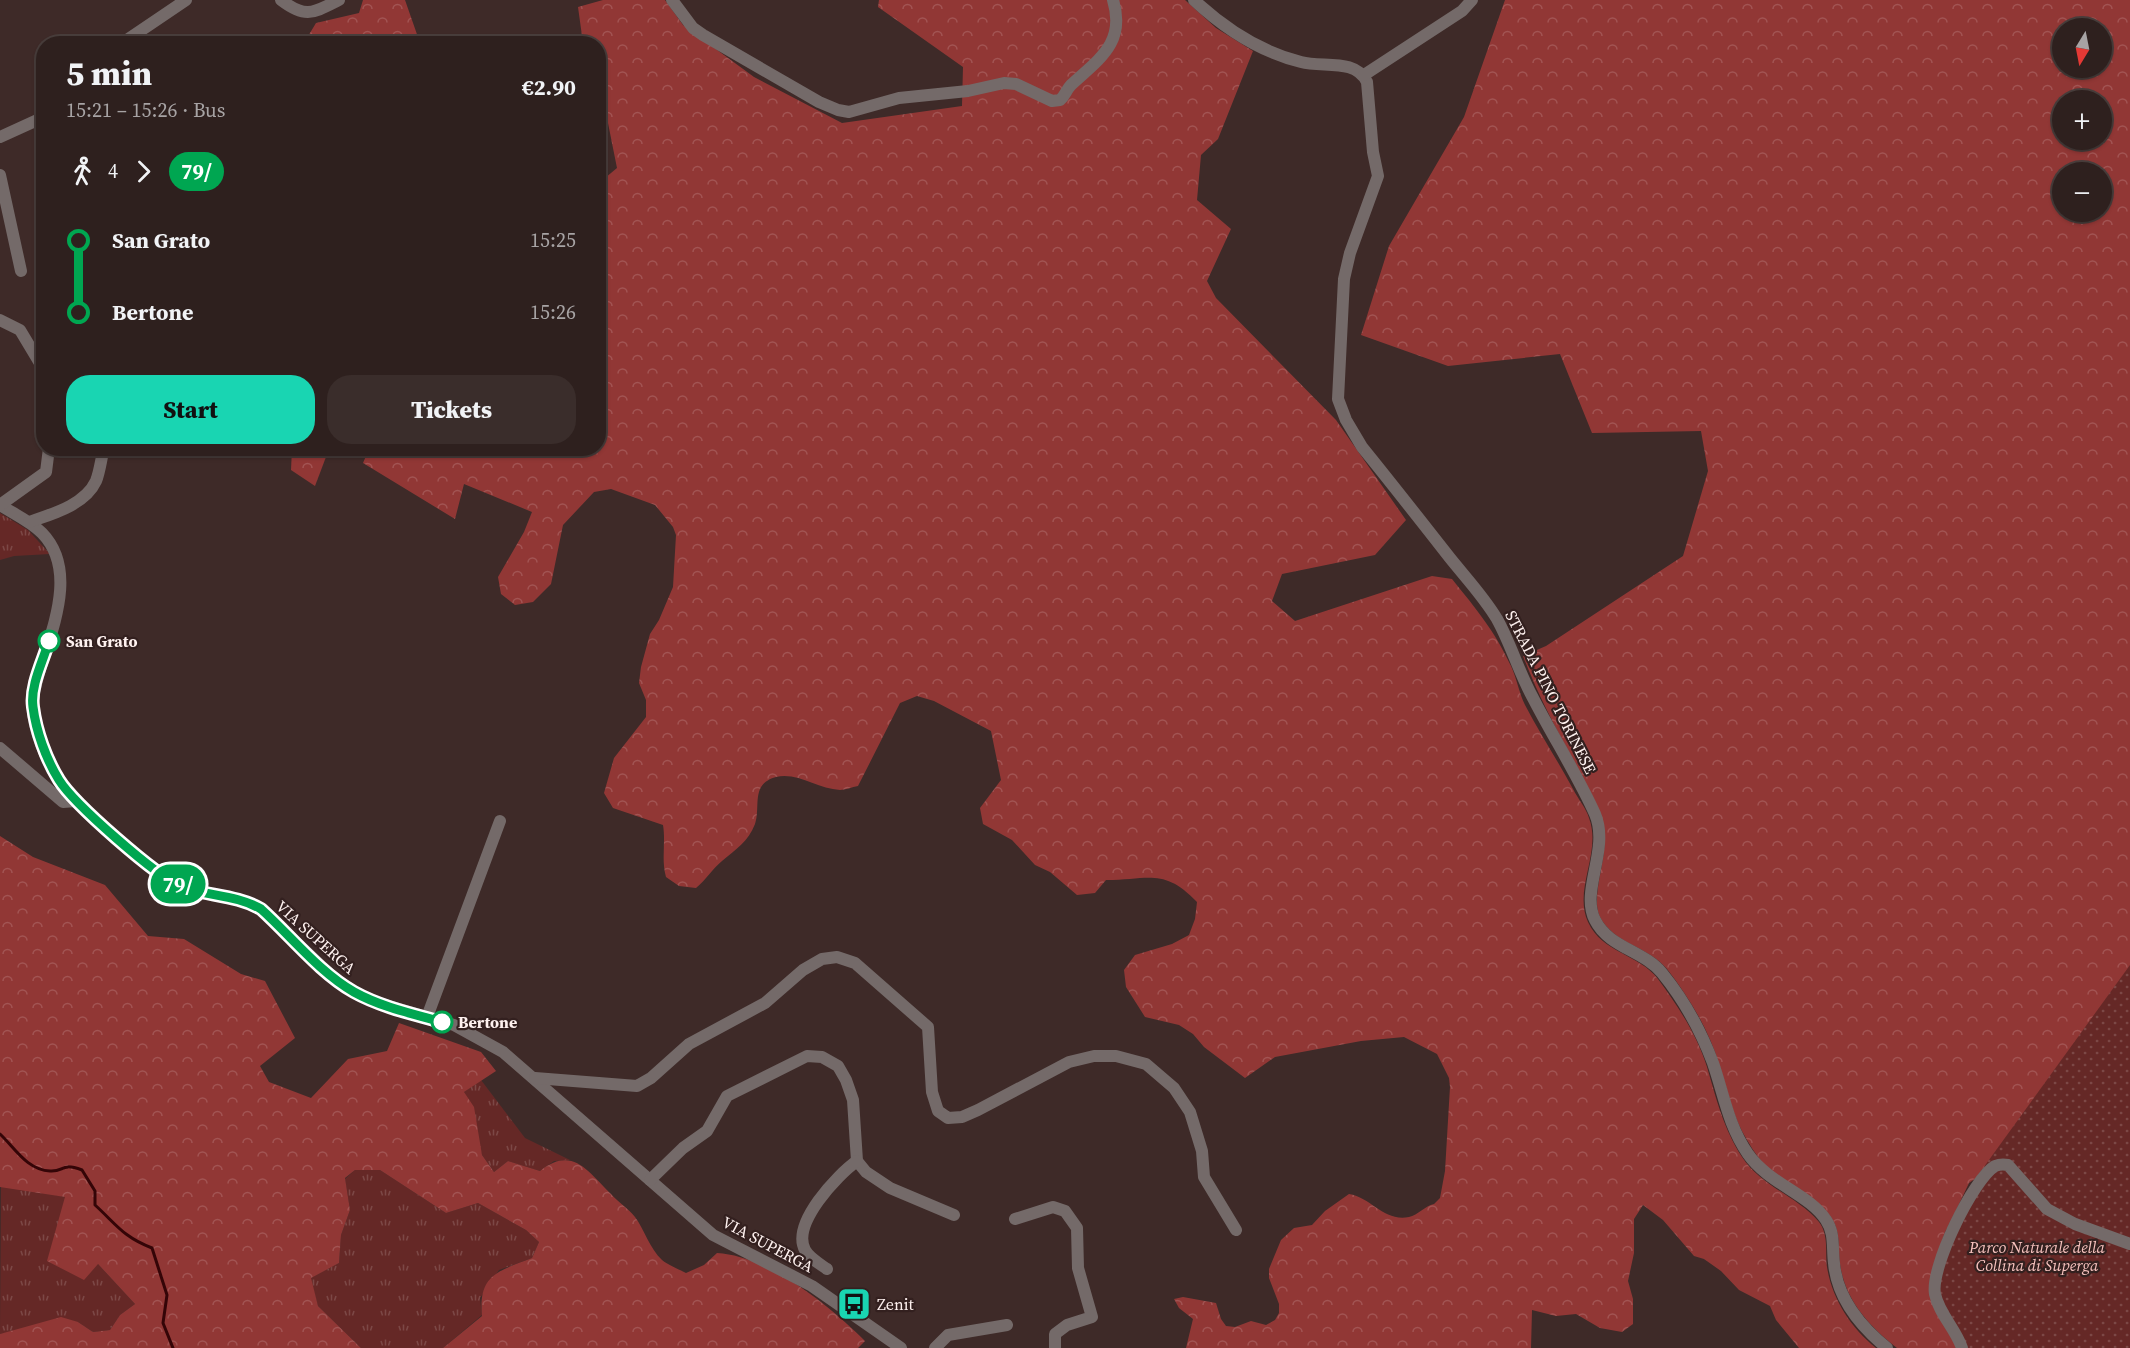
<!DOCTYPE html>
<html lang="en">
<head>
<meta charset="utf-8">
<style>
	body { margin:0; font-family:"Source Serif 4",serif; background:#3a2d2b; color:#f1f3f6; height:100vh; display:flex; flex-direction:column; font-size:22px; white-space:nowrap }
	* { box-sizing:border-box; margin:0 }
	p { font-size:20px; color:#a7a3a4 }
	.icon { flex:none; width:33px; height:33px; fill:none; stroke:currentColor; stroke-width:2; stroke-linecap:round; stroke-linejoin:round }
	.map { position:relative; flex:1; overflow:hidden }
	.side { position:absolute; left:36px; top:36px; width:570px; height:420px; display:flex; flex-direction:column; background:#2e201e; border-radius:24px; box-shadow:0 2px 4px #0004,0 0 0 2px #493e3c }
	.side>* { flex:none }
	.badge { padding:0 12px; border-radius:20px; font-size:21px; line-height:39px }
	.needle { width:39px; rotate:190deg }
	.controls { position:absolute; left:2052px; top:18px; display:grid; gap:12px }
	.controls a { display:grid; place-items:center; width:60px; height:60px; border-radius:50%; background:#2e201e; box-shadow:0 2px 4px #0004,0 0 0 2px #493e3c; font-size:30px }
	.map>.badge { position:absolute; translate:-50% -50%; box-shadow:0 0 0 3px #fff }
	.legs { display:flex; align-items:center; gap:9px; height:66px; padding:0 30px; font-size:20px }
	.legs p { margin-inline-start:auto }
	.headline { display:flex; align-items:center; justify-content:space-between; height:102px; padding:0 30px }
	h1 { font-size:33px; font-weight:800; line-height:45px }
	.button { display:flex; gap:12px; margin-top:auto; padding:12px 30px }
	.button a { flex:1; height:69px; border-radius:24px; background:#19d5b2; color:#111; font-size:24px; font-weight:800; line-height:69px; text-align:center }
	.button a+a { background:#3a2d2b; color:#f1f3f6 }
	ul { padding:0 30px; list-style:none }
	li { display:flex; align-items:center; gap:21px; height:72px; font-size:22px }
	li i { display:grid; place-items:center; width:9px; height:100%; margin:0 8px; background:currentColor }
	li i::after { content:''; width:15px; height:15px; margin:-8px; border:4px solid; border-radius:50%; background:#2e201e }
	li p { margin-inline-start:auto }
	li:first-child i { background:linear-gradient(#0000 50%,currentColor 0) }
	li:last-child i { background:linear-gradient(currentColor 50%,#0000 0) }
	.map>svg:first-child { display:block }
	.grass { fill:url(#grass-tufts) }
	.forest { fill:url(#forest-crowns); fill-rule:evenodd }
	.park { fill:url(#park-dots) }
	.lines { fill:none; stroke-linecap:round; stroke-linejoin:round }
	.stream { stroke:#340507; stroke-width:3 }
	.minor { stroke:#746a69; stroke-width:12 }
	.line-1-casing { stroke:#fff; stroke-width:14 }
	.line-1 { stroke:#00a651; stroke-width:9 }
	.stop-1-dot { fill:#fff; stroke:#00a651; stroke-width:3 }
	.labels { text-anchor:middle; stroke-width:4.5; stroke-linejoin:round; paint-order:stroke }
	.stop-label { font-size:16px; font-weight:bold; fill:#fef1ef; stroke:#33201f; text-anchor:start }
	.street-label { font-size:16px; fill:#fef1ef; stroke:#33201f }
	.park-label { font-size:16px; font-style:italic; fill:#f6c1bd; stroke:#33201f }
	.poi-label { font-size:16px; fill:#fef1ef; stroke:#33201f; text-anchor:start }
</style>
</head>
<body>
<div class="map">
<svg width="2130" height="1348" viewBox="0 0 2130 1348">
	<defs>
		<pattern id="grass-tufts" width="24" height="20" patternUnits="userSpaceOnUse" patternTransform="scale(1.5)"><rect width="24" height="20" fill="#652826"/><path d="M3 7l-1-3M5 7V3M7 7l1-3M15 17l-1-3M17 17v-4M19 17l1-3" fill="none" stroke="#7c4846"/></pattern>
		<pattern id="forest-crowns" width="20" height="18" patternUnits="userSpaceOnUse" patternTransform="scale(1.5)"><rect width="20" height="18" fill="#913735"/><path d="M2 6a3 3 0 1 1 6 0M12 15a3 3 0 1 1 6 0" fill="none" stroke="#a25453"/></pattern>
		<pattern id="park-dots" width="8" height="8" patternUnits="userSpaceOnUse" patternTransform="scale(1.5)"><rect width="8" height="8" fill="#652826"/><path d="M2 2h.1M6 6h.1" fill="none" stroke="#7c4846" stroke-width="1.8" stroke-linecap="round"/></pattern>
	</defs>
	<rect width="100%" height="100%" fill="#3e2a28"/>
	<!-- grass -->
	<g class="grass">
		<path d="M0,513L28,530L50,554L14,556L0,560Z"/>
		<path d="M481,1080L525,1138L570,1160L554,1161L540,1171L508,1161L494,1172L482,1155L464,1092Z"/>
		<path d="M355,1170H380L446,1213L478,1203L526,1230L539,1242L532,1258L499,1270L480,1298L482,1315L443,1348H361L318,1306L310,1278L339,1263L341,1235L350,1210L345,1179Z"/>
		<path d="M1,1185L66,1197L98,1264L135,1304L120,1315L110,1330L93,1332L78,1322L0,1334Z"/>
	</g>
	<!-- forest -->
	<g class="forest">
		<path d="M363,0H405L420,43H304L316,23L359,13Z"/>
		<path d="M603,0H665L683,25L754,77L842,123L962,106L963,67L878,7L879,0H1185L1216,28L1253,51L1218,139L1201,155L1197,200L1231,229L1207,281L1216,298L1336,420L1406,520L1375,555L1282,574L1272,601L1295,621L1432,576L1452,579C1477,610 1494,630 1511,666C1517,679 1519,693 1525,705C1540,734 1558,761 1573,789C1578,799 1586,808 1589,818C1602,853 1573,889 1588,922C1602,953 1639,954 1658,979C1678,1006 1697,1035 1707,1067C1717,1101 1723,1127 1742,1157C1762,1187 1797,1196 1819,1222C1829,1235 1825,1252 1827,1267C1832,1299 1851,1328 1876,1348H1799L1776,1320L1770,1306L1739,1290L1721,1271L1704,1259L1694,1256L1663,1220L1643,1205L1634,1219V1253L1628,1281L1633,1299V1324L1622,1332L1600,1328L1576,1314L1556,1316L1532,1310L1531,1348H1186L1193,1319L1179,1308L1174,1299L1183,1297L1216,1303L1221,1319L1226,1326L1235,1327L1251,1321L1266,1325L1275,1320L1279,1313V1304L1269,1278V1269L1281,1240L1294,1228L1312,1225L1325,1211L1349,1194C1372,1198 1384,1222 1409,1217C1418,1215 1425,1206 1434,1204L1440,1198L1445,1171L1450,1087L1449,1078L1437,1054L1404,1037L1361,1041L1275,1057L1245,1078L1204,1047L1193,1034L1179,1025L1145,1017L1126,987L1124,970L1135,955L1172,944L1189,935L1195,919L1197,902C1164,867 1148,880 1106,880L1095,893L1077,895L1050,872L1035,865L1012,840L983,824L980,808L1001,780L991,731L934,701L917,696L900,703L858,786C852,787 845,790 840,790C818,789 798,772 776,777C750,784 761,807 755,824C748,842 736,849 722,861C712,869 706,880 696,888L679,886L666,877C661,859 666,843 663,825L613,808L604,793L614,758L646,717V700L639,683L641,667L650,634L659,620L673,587L676,535L673,527L655,505L611,489L594,492L563,525L551,584L533,602L515,605L501,594L498,577L524,532L532,512L464,484L455,519L363,463L369,449L598,448L599,183L617,168L606,113L599,95L598,44L583,43L578,7Z"/>
		<path d="M1505,0H2130V1240L2002,1160L1969,1183L1943,1238L1961,1348H1897C1869,1326 1845,1300 1840,1264C1838,1247 1841,1230 1830,1216C1815,1195 1788,1185 1769,1169C1760,1161 1753,1150 1747,1140C1732,1116 1728,1090 1719,1064C1709,1030 1689,997 1667,969C1648,946 1614,944 1600,917C1590,897 1608,858 1604,832C1601,806 1586,785 1574,762C1555,727 1537,693 1523,656L1546,646L1683,556L1708,471L1701,431L1592,433L1560,354L1448,366L1361,335L1389,246L1464,117ZM2062,28H2102V68H2062ZM2062,100H2102V140H2062ZM2062,172H2102V212H2062Z"/>
		<path d="M292,449H329L315,486L291,470Z"/>
		<path d="M0,836L33,857L105,885L148,936L184,939L241,974L265,981L295,1038L260,1066L269,1082L311,1098L348,1059L387,1051L399,1023L481,1052L496,1071L464,1092L474,1107L482,1155L494,1172L508,1161L540,1171C573,1145 588,1172 611,1194C618,1202 628,1208 635,1217C644,1229 650,1249 662,1260C668,1265 678,1269 686,1273L704,1265L717,1253C769,1256 830,1306 865,1341L858,1348H443L482,1316C478,1274 499,1271 532,1258L539,1242L526,1230L478,1203L446,1213L380,1170H355L345,1178L350,1210L341,1235L339,1263L311,1278L318,1306L361,1348H0V1334L61,1317L78,1322L93,1332L110,1330L120,1315L135,1304L98,1264L84,1280L47,1261L65,1197L0,1187Z"/>
	</g>
	<!-- park -->
	<path class="park" d="M2130,965V1348H1968L1946,1314L1933,1266L1945,1232L1965,1193Z"/>
	<g class="lines">
		<!-- stream -->
		<path class="stream" d="M0,1134C15,1148 27,1170 50,1171C65,1172 60,1162 82,1170L95,1191V1205C116,1224 123,1237 152,1248L167,1295L163,1323L173,1348"/>
		<!-- minor -->
		<g class="minor">
			<path d="M281,0C306,19 313,13 339,0"/>
			<path d="M672,0L693,28L703,35L819,102L838,110L849,112L899,98L968,91L1004,83L1016,84L1052,101L1060,100C1065,96 1066,90 1071,85C1099,59 1126,43 1113,0"/>
			<path d="M1194,0C1224,28 1261,52 1301,62C1323,68 1355,58 1367,82L1373,152L1378,176L1350,253L1344,279L1338,399L1346,420L1362,447C1392,484 1421,521 1450,558C1466,578 1484,597 1497,619C1511,644 1519,673 1533,698C1553,737 1577,774 1595,814C1610,849 1580,891 1595,920C1609,948 1643,950 1662,973C1684,1000 1701,1031 1713,1063C1724,1095 1728,1125 1748,1154C1769,1184 1809,1194 1826,1220C1835,1233 1832,1248 1834,1263C1837,1298 1860,1326 1887,1348"/>
			<path d="M121,44L186,0"/>
			<path d="M1364,75L1462,11L1472,0"/>
			<path d="M0,137L44,117"/>
			<path d="M0,175L21,271"/>
			<path d="M0,320L20,330L44,370"/>
			<path d="M0,505C14,514 30,521 42,533C74,566 57,616 45,654C40,670 34,686 33,702C31,726 46,760 59,780C74,804 156,876 183,886C208,896 237,895 261,909L335,979L354,992L375,1002L454,1025L503,1052L713,1235L812,1286L901,1348"/>
			<path d="M0,505L46,472L49,448"/>
			<path d="M29,522C52,514 85,505 96,481C100,471 101,459 104,448"/>
			<path d="M0,748L63,802L76,801"/>
			<path d="M427,1017L500,821"/>
			<path d="M535,1078L637,1086L651,1078L689,1044L765,1003L803,970L822,959L837,957L855,963L928,1027L932,1092L938,1111L948,1118L962,1117L978,1110L1069,1062L1094,1056H1116L1146,1064L1174,1088L1190,1112L1202,1151L1204,1177L1236,1230"/>
			<path d="M650,1180L683,1148L707,1131L727,1096L807,1056L822,1057L838,1066L846,1080L853,1100L857,1161L866,1172L890,1188L954,1215"/>
			<path d="M1015,1219L1053,1207L1065,1211L1077,1228L1078,1268L1092,1317L1067,1325L1055,1334V1348"/>
			<path d="M827,1269C820,1264 809,1258 805,1250C791,1224 837,1175 857,1161"/>
			<path d="M935,1348L948,1335L1007,1325"/>
			<path d="M1962,1348C1956,1329 1939,1314 1935,1294C1930,1268 1973,1179 1995,1166C2000,1164 2003,1164 2008,1165L2047,1209L2075,1224L2130,1244"/>
		</g>
	</g>
	<g class="lines">
		<defs>
			<path id="line-1" d="M49,641C43,661 30,686 33,707C36,731 46,759 59,780C74,804 156,876 182,887C208,896 237,895 261,909C291,936 319,972 354,992C381,1007 413,1014 442,1022"/>
		</defs>
		<!-- line-1 casing -->
		<use href="#line-1" class="line-1-casing"/>
		<!-- line-1 -->
		<use href="#line-1" class="line-1"/>
	</g>
	<!-- icons -->
	<defs>
		<symbol id="bus-square" viewBox="-11 -11 22 22"><rect x="-9" y="-9" width="18" height="18" rx="4" fill="#19d5b2" stroke="#33201f"/><path d="M-5-6H5V4H4V6H2V4H-2V6H-4V4H-5ZM-3.5-4V0h7V-4ZM-3.5 1.2v1.5H-2V1.2ZM2 1.2v1.5H3.5V1.2Z" fill="#111"/></symbol>
	</defs>
	<g fill-rule="evenodd">
		<use href="#bus-square" x="835" y="1285" width="38" height="38"/>
	</g>
	<!-- markers -->
	<g class="stop-1-dot">
		<circle cx="49" cy="641" r="10"/>
		<circle cx="442" cy="1022" r="10"/>
	</g>
	<g class="labels">
		<!-- stop labels -->
		<g class="stop-label">
			<text x="66" y="647">San Grato</text>
			<text x="458" y="1028">Bertone</text>
		</g>
		<!-- street labels -->
		<g class="street-label">
			<text transform="translate(1551 692) rotate(63)" y="6">STRADA PINO TORINESE</text>
			<text transform="translate(316 937) rotate(42)" y="6">VIA SUPERGA</text>
			<text transform="translate(768 1244) rotate(28)" y="6">VIA SUPERGA</text>
		</g>
		<!-- park labels -->
		<g class="park-label">
			<text x="2037" y="1253">Parco Naturale della<tspan x="2037" dy="18">Collina di Superga</tspan></text>
		</g>
		<!-- poi labels -->
		<g class="poi-label">
			<text x="877" y="1310">Zenit</text>
		</g>
	</g>
</svg>
<div class="controls">
<a><svg class="needle" viewBox="-14 -14 28 28"><path d="M0-13l5 13h-10z" fill="#e53935"/><path d="M0 13l5-13h-10z" fill="#a7a3a4"/></svg></a>
<a>+</a>
<a>−</a>
</div>
<b class="badge" style="left:178px;top:884px;background:#00a651;color:#fff">79/</b>
<section class="side">
<div class="headline"><div><h1>5 min</h1><p>15:21 – 15:26 · Bus</p></div><b>€2.90</b></div>
<div class="legs"><svg class="icon" aria-label="walk" viewBox="0 0 24 24"><circle cx="13" cy="4" r="2"/><path d="M13 8l-2 6 4 7M11 14l-3 7M7 12l3-4h3l4 4"/></svg>4<svg class="icon" aria-label="forward" viewBox="0 0 24 24"><path d="M9 5l7 7-7 7"/></svg><b class="badge" style="background:#00a651;color:#fff">79/</b></div>
<ul>
<li><i style="color:#00a651"></i><b>San Grato</b><p>15:25</p></li>
<li><i style="color:#00a651"></i><b>Bertone</b><p>15:26</p></li>
</ul>
<div class="button"><a>Start</a><a>Tickets</a></div>
</section>
</div>
</body>
</html>
